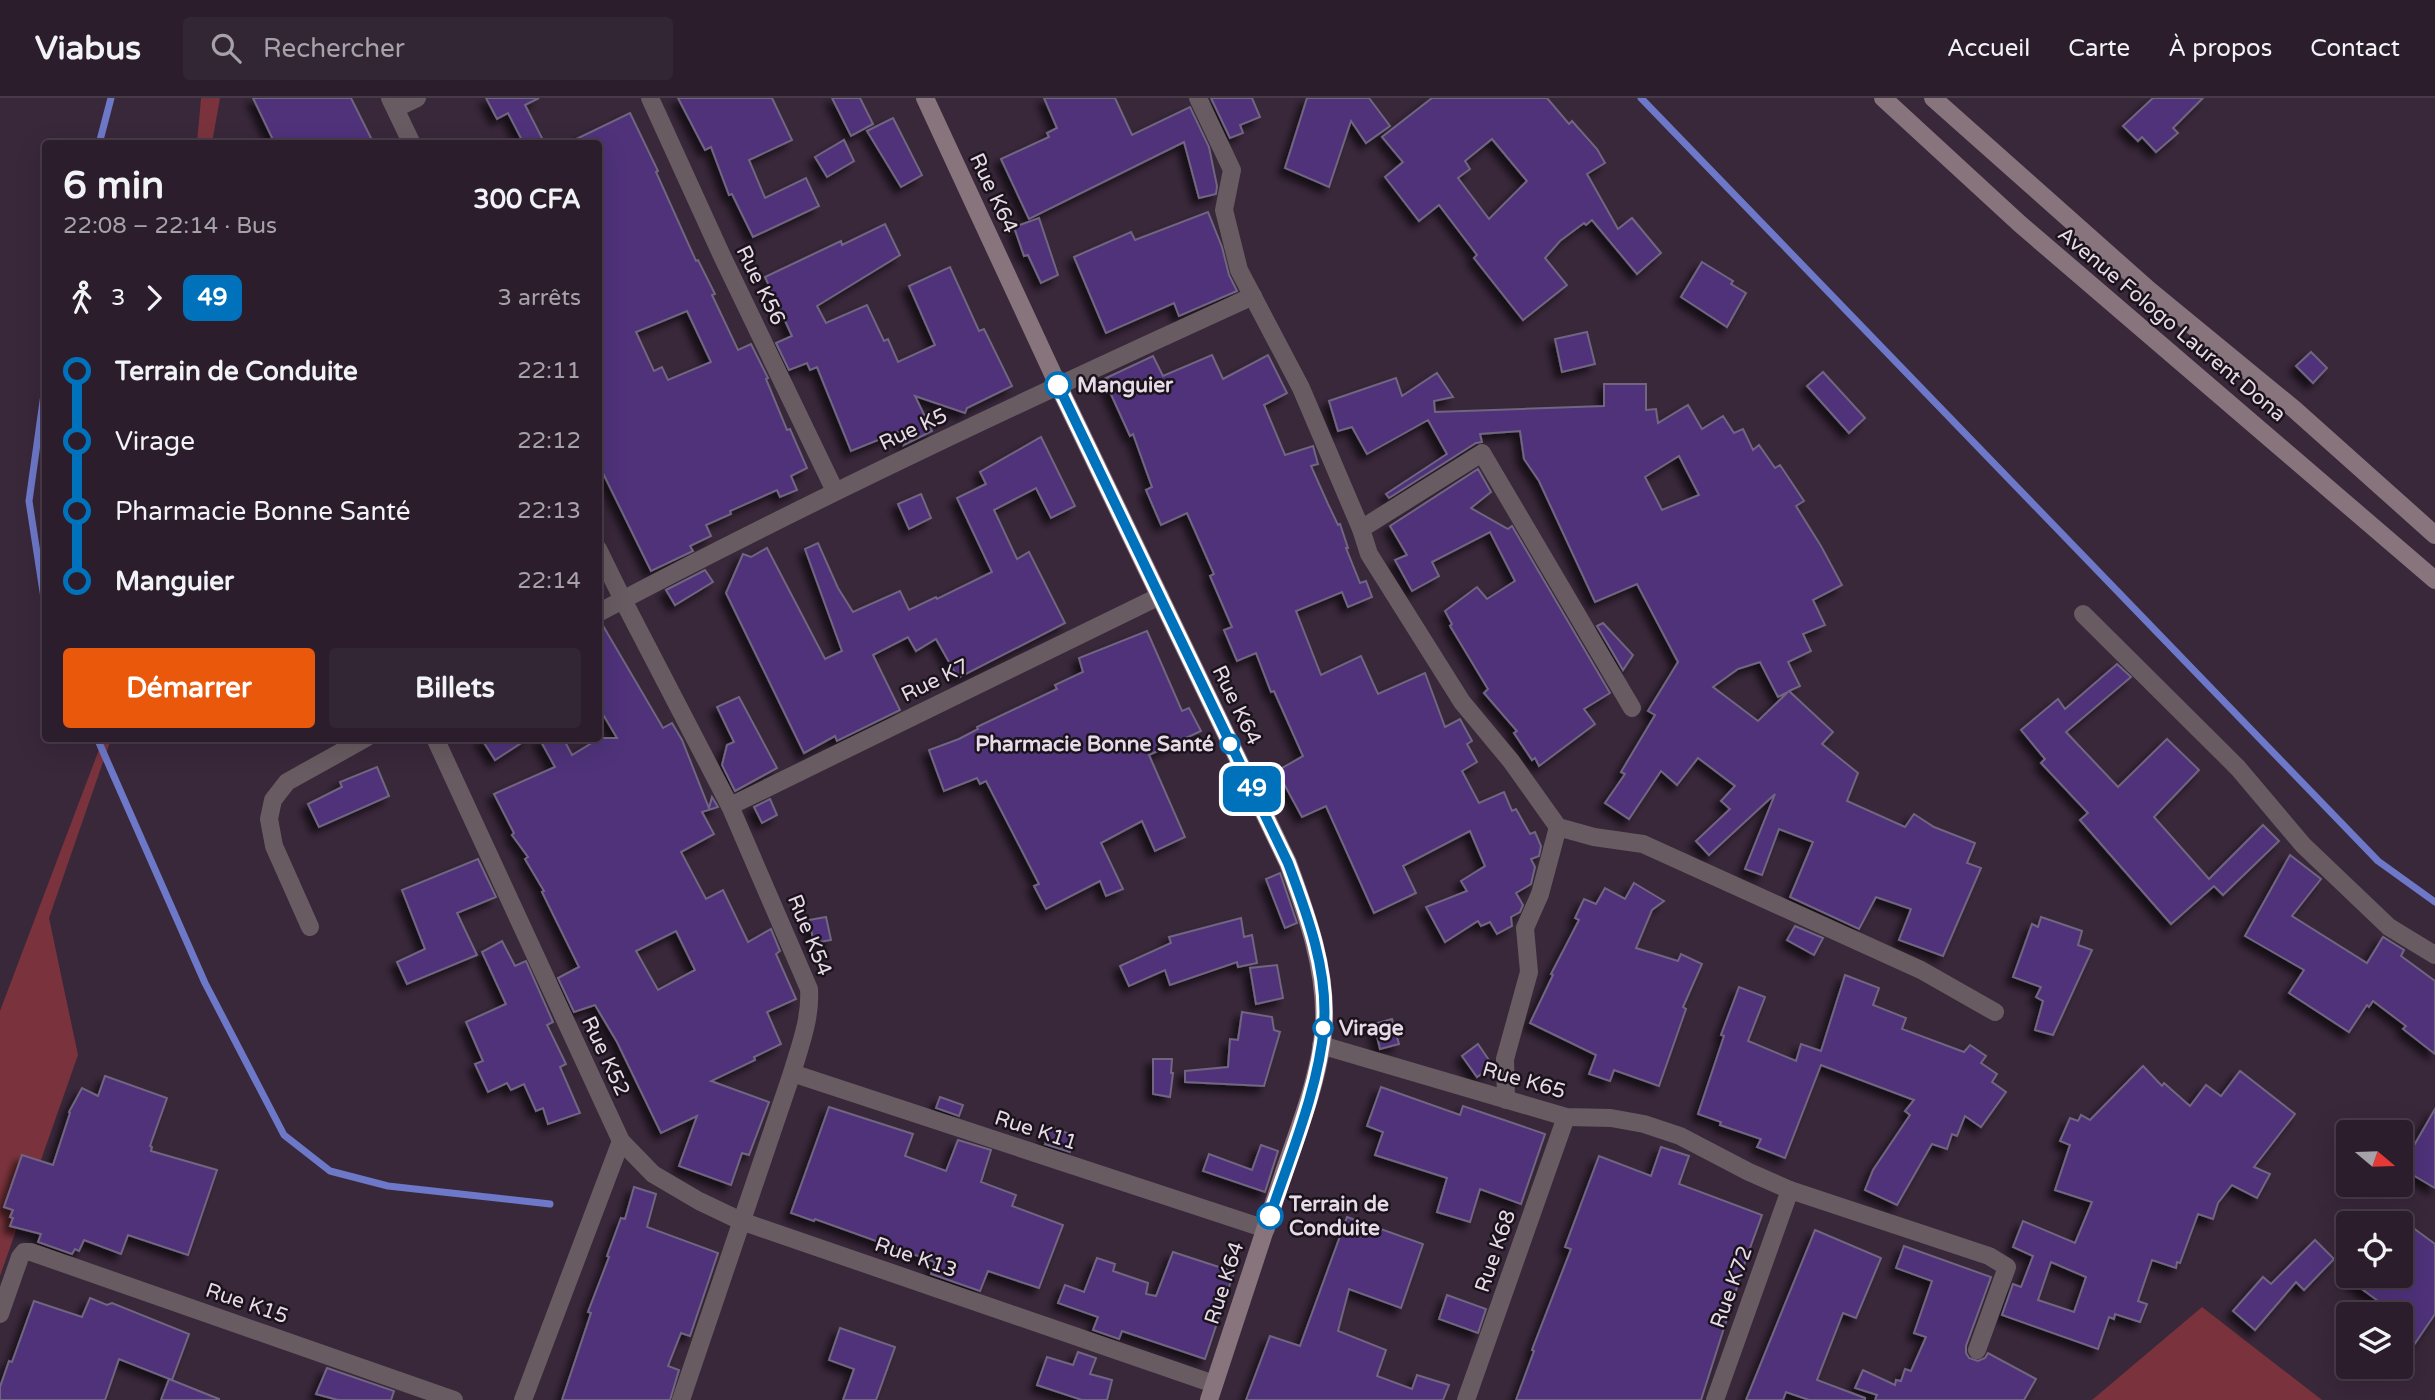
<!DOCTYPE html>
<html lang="fr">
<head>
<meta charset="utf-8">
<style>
	body { margin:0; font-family:"Varela Round",sans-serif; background:#332634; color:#f1f3f6; height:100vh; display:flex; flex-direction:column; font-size:26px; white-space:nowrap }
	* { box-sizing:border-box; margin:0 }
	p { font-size:23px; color:#a6a2a9 }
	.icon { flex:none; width:38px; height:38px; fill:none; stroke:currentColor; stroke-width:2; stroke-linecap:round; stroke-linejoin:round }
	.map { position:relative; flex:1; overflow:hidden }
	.drawer { position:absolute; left:42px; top:42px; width:560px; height:602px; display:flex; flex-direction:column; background:#2b1d2c; border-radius:7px; box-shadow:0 7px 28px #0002,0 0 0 2px #473b48 }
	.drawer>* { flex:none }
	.badge { padding:0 14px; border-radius:10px; font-size:24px; line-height:46px }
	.needle { width:46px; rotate:109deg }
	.controls { position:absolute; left:2336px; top:1022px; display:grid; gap:14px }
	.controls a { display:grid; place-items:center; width:77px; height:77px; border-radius:7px; background:#2b1d2c; box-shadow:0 7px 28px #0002,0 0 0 2px #473b48; font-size:35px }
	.map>.badge { position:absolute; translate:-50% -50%; box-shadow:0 0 0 4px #fff }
	.legs { display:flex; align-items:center; gap:10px; height:77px; padding:0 21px; font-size:23px }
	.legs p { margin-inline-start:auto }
	.headline { display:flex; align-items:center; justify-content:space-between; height:119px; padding:0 21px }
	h1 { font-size:38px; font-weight:700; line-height:52px }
	.action { display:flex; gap:14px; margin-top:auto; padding:14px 21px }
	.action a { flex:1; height:80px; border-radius:7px; background:#ea580c; color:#fff; font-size:28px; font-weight:700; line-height:80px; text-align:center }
	.action a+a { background:#332634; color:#f1f3f6 }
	ul { padding:0 21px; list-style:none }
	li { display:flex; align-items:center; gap:24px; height:70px; font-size:26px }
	li i { display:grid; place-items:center; width:10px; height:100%; margin:0 9px; background:currentColor }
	li i::after { content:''; width:18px; height:18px; margin:-9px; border:5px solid; border-radius:50%; background:#2b1d2c }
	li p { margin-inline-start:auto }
	li:first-child i { background:linear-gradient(#0000 50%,currentColor 0) }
	li:last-child i { background:linear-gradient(currentColor 50%,#0000 0) }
	header { display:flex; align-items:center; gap:42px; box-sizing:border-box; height:98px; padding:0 35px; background:#2b1d2c; border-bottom:2px solid #473b48 }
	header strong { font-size:33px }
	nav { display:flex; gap:38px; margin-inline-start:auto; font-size:24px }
	.search { width:490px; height:63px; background:#332634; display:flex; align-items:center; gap:18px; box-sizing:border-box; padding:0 24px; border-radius:7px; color:#a6a2a9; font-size:26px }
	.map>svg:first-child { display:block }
	.green { fill:#7a333c }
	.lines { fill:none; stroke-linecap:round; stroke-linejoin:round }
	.stream { stroke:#6d78c8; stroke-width:7 }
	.building { fill:#50307a; stroke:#6f6680; stroke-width:2; fill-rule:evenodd; filter:url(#shadow) }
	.street { stroke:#685b61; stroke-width:18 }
	.secondary { stroke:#88747d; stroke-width:18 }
	.line-1-casing { stroke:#fff; stroke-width:16 }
	.line-1 { stroke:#0072bc; stroke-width:10 }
	.stop-1-dot { fill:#fff; stroke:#0072bc; stroke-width:3.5 }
	.labels { text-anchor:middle; stroke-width:5; stroke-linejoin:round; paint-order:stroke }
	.street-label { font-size:21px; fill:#e7dbe7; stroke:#1b131c }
	.stop-label { font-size:21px; font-weight:bold; fill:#e7dbe7; stroke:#1b131c; text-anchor:start }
</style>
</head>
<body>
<header>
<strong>Viabus</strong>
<div class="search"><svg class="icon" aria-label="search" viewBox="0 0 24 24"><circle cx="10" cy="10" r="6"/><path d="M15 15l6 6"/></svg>Rechercher</div>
<nav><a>Accueil</a><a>Carte</a><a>À propos</a><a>Contact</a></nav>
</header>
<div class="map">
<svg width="2435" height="1302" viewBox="0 0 2435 1302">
	<defs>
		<filter id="shadow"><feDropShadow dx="-6" dy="6" stdDeviation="3.5" flood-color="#0009"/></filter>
	</defs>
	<rect width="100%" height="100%" fill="#39273a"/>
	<!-- green -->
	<g class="green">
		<path d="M201,0H220L212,45H197Z"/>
		<path d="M103,641H111L49,820L78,957L0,1178V913Z"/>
		<path d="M2202,1209L2322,1302H2092Z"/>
	</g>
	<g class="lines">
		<!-- stream -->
		<g class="stream">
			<path d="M1641,0L2378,763L2435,804"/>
			<path d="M99,46L111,0"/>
			<path d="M46,282L29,403L46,513"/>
			<path d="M97,640L205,885L284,1037L330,1073L388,1088L550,1106"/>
		</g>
	</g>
	<!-- building -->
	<g class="building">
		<path d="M253,0H351L374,46H275Z"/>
		<path d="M486,0H539L525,7L545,46H524L508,15L497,21Z"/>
		<path d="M678,0H772L792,42L749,62L765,100L806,80L819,108L753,139L732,96L729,97L711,49L705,52Z"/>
		<path d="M832,0H860L873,26L851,38Z"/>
		<path d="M1044,0H1115L1132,37L1190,9L1209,49L1217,88L1216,96L1199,100L1184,44L1029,121L1001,61L1049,39L1047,35L1057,30Z"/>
		<path d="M1211,0H1252L1260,19L1240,27L1243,35L1230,40Z"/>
		<path d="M1307,0H1369L1390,28L1366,45L1351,23L1329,89L1285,70Z"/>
		<path d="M1432,0H1547L1569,26L1572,23L1597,51L1605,65L1587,76L1618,131L1632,120L1661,155L1637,176L1592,122L1586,127L1584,125L1560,143L1545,160L1567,187L1523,222L1474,160L1477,157L1439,107L1419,123L1385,79L1403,64L1382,39ZM1492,41L1527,83L1489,121L1458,80L1470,71L1465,63Z"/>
		<path d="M2153,0H2203L2173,30L2178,35L2156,54L2142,39L2138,43L2123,28Z"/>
		<path d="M630,15L658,73L656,74L696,163L698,162L715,196L712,197L738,252L751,246L768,280L766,281L787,332L790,331L807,370L791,378L797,392L780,399L777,392L730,413L731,416L706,427L711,438L690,448L693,453L651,473L598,365V46H566ZM687,213L711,264L668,282L662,269L654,273L636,234Z"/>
		<path d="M893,20L922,77L901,89L867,33Z"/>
		<path d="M844,42L854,63L827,79L815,59Z"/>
		<path d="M1208,114L1222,149L1229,177L1237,193L1179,218L1174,205L1106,235L1074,159L1131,134L1135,142Z"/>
		<path d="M1039,120L1058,177L1041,185L1028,157L1024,158L1014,129Z"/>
		<path d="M885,126L900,157L817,208L826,225L867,207L884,243L888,241L898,264L935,247L909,188L950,169L979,233L984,231L1012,288L967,310L965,315L915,298L932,333L904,347L910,329L851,353L817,269L810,272L807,265L789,272L776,245L792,238L765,179L841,143L842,147Z"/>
		<path d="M1702,164L1733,183L1731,186L1746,195L1727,229L1681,199Z"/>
		<path d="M1587,234L1595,266L1562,274L1555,241Z"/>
		<path d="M2311,254L2327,270L2313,285L2296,268Z"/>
		<path d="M1212,257L1223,281L1268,257L1287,295L1264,307L1285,357L1313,348L1318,366L1311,368L1328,406L1338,427L1340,426L1348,450H1346L1360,485L1366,483L1372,499L1348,509L1342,494L1296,513L1321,577L1361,558L1378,596L1425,575L1445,629L1460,621L1472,643L1467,646L1477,664L1462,673L1479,705L1504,694L1512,713L1516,711L1530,736L1535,734L1541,748L1539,758L1531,761L1535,769L1531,786L1516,795L1523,807L1520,814L1511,819L1512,828L1497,836L1490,824L1481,828L1478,823L1445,844L1426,809L1467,793L1461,783L1485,768L1470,733L1403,768L1416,795L1374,815L1326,708L1302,719L1277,673L1303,658L1274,593L1271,594L1256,555L1237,563L1224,532L1232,529L1210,478L1214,476L1187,415L1161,427L1146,392L1152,389L1133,336L1130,338L1104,281L1153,258L1163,278Z"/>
		<path d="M1823,274L1865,320L1849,335L1807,288Z"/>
		<path d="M1437,275L1453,299L1434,303L1435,314L1604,308V286H1646V312L1656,311L1658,325L1688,307L1702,331L1723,318L1734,335L1743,331L1753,352L1759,347L1775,370L1780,367L1804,403L1796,408L1821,448L1842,487L1813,502L1825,527L1803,536L1811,553L1788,564L1800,588L1789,593L1833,634L1822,646L1858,675L1847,703L1905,729L1914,716L1934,729L1975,745L1967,765L1981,770L1943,858L1899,842L1911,811L1876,799L1859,831L1790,799L1813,744L1779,731L1762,777L1745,771L1775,696L1709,757L1696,743L1730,711L1721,703L1735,688L1698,660L1677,687L1661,673L1629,721L1605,705L1625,676L1621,674L1655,617L1648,613L1678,564L1637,486L1595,504L1539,383L1524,361L1520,333L1480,336L1482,344L1476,345L1389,400L1386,396L1447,356L1428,322L1367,356L1352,329L1338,333L1329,303L1396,280L1402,298ZM1679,358L1699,397L1662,412L1645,379ZM1760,564L1778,599L1788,594L1758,623L1713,589L1738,571Z"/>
		<path d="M1041,339L1075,408L1051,420L1036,390L994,412L1017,461L1029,454L1065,525L958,580L936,541L916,553L908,539L873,557L900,612L837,643L835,638L804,655L726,495L743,456L751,459L767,450L825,561L842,553L805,451L818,445L838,490L853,514L900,493L909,512L936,499L937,501L992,474L957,400L986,386L980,374Z"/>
		<path d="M1478,371L1491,394L1471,410L1508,431L1512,428L1610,595L1584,611L1595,626L1539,668L1535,660L1532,662L1514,635L1517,633L1484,595L1488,591L1450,528L1452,526L1445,513L1477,489L1487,501L1515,483L1490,434L1432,464L1439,478L1412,493L1395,462L1407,457L1390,428Z"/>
		<path d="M921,396L931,420L909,431L898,406Z"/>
		<path d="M705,472L713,484L675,507L666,492Z"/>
		<path d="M1603,525L1633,557L1623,572L1597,528Z"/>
		<path d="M598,526H602L663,630L672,625L682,642L709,710L712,699L718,709L702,714L714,736L681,754L706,801L723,792L748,844L771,831L780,853L776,856L796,901L767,914L781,946L754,959L755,962L711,983L769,1004L749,1057L742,1055L731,1087L679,1068L697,1018L661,1035L617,944L595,907L574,914L558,880L579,869L542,794L544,793L525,761L528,759L512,737L514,735L494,696L555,669L539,640H563L572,657L600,640H617L598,608ZM676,833L695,872L658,892L636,853Z"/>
		<path d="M1147,533L1182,613L1189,610L1201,633L1149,657L1185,739L1155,753L1142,723L1101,745L1123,791L1106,798L1100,783L1046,811L1034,788L1039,786L986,683L980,686L977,680L944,693L929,652L959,641L978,631L977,629L1057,591L1055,587L1083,574L1079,560Z"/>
		<path d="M2117,566L2131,579L2066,634L2118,689L2167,641L2199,672L2154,719L2209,781L2263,727L2279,743L2223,797L2214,788L2171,826L2080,722L2088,715L2041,665L2045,661L2021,632L2058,601L2065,611Z"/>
		<path d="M739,599L777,670L735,693L722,667L727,647L734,644L717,609Z"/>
		<path d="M481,640H529L495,662Z"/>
		<path d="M377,669L389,698L319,729L308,706L342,689L340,684Z"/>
		<path d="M770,701L777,717L762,725L754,709Z"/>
		<path d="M2290,757L2321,781L2292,818L2367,865L2383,839L2404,852L2401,858L2435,883V956L2403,931L2406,928L2373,903L2369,909L2367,907L2349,934L2289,895L2304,872L2245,838Z"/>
		<path d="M478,761L496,799L457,815L477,857L407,886L397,864L425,851L402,792Z"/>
		<path d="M1280,775L1297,825L1285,830L1266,781Z"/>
		<path d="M1634,785L1664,803L1652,812L1636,850L1678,863L1681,856L1702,866L1683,909L1686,911L1659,988L1614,972L1610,983L1589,976L1596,957L1530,925L1553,877L1551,876L1579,822L1575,820L1584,801L1596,806L1605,790L1625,801Z"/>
		<path d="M826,819L831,842L814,845L809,822Z"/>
		<path d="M2041,819L2082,833L2078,847L2092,852L2053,937L2035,932L2043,903L2036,899L2041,889L2013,879L2032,826L2038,829Z"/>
		<path d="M1241,820L1244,839L1252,837L1257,865L1238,869L1237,864L1170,887L1165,872L1129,888L1120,868L1171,845L1169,839Z"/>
		<path d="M1795,828L1823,840L1814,857L1787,842Z"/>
		<path d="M502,843L515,868L526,863L553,924L547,927L566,966L560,969L580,1015L548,1026L543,1010L536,1013L524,986L511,992L507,985L488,994L475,966L483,963L466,924L506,906L482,854Z"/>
		<path d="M1277,867L1283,900L1256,906L1250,870Z"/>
		<path d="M1845,877L1879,890L1873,907L1906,920L1902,931L1964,954L1970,947L1986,958L1981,965L1997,976L1992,984L2006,994L1981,1029L1965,1018L1957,1038L1952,1036L1947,1051L1932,1046L1897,1107L1865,1092L1873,1072L1910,1017L1905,1013L1914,1002L1821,967L1785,1060L1757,1049L1761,1041L1720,1027L1721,1024L1698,1016L1724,938L1721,937L1739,889L1765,899L1748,943L1796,963L1801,946L1821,953Z"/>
		<path d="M1242,914L1272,919L1274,932L1280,934L1264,988L1185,984V973L1228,969L1230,941L1238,942Z"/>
		<path d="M1392,921L1399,946L1380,951L1374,926Z"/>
		<path d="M1478,946L1493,968L1477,979L1462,958Z"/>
		<path d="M1153,961H1172L1171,975H1173L1170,999L1153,996Z"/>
		<path d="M2143,968L2162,988L2164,985L2190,1008L2206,987L2221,998L2240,973L2295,1016L2254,1069L2270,1076L2257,1100L2232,1087L2218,1105L2213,1121L2198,1116L2180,1165L2177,1164L2176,1170L2152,1162L2138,1203L2147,1206L2140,1224L2115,1216L2114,1221L2109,1219L2098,1251L2002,1217L2013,1186L2021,1189L2033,1158L2013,1149L2023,1123L2075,1145L2092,1104L2055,1092L2070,1047L2060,1043L2070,1020L2078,1023L2081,1017L2090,1022ZM2051,1164L2086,1179L2074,1214L2038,1202Z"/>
		<path d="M105,978L167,1000L150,1048L152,1049L151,1053L217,1072L188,1157L128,1137L121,1156L84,1142L79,1153L75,1151L72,1156L38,1144L41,1136L10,1128L13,1120L10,1119L13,1112L4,1109L22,1057L53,1067L70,1015L69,1014L82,990L98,998Z"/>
		<path d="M1381,989L1460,1017L1463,1008L1545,1036L1521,1106L1480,1091L1470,1124L1437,1114L1447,1080L1375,1057L1383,1034L1367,1028Z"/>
		<path d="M940,999L963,1007L959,1018L936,1010Z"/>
		<path d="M829,1009L913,1036L905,1058L946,1073L958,1042L991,1052L981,1084L1016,1097L1012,1108L1063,1127L1039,1190L988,1173L980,1193L931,1176L935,1164L815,1121L814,1123L791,1115Z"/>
		<path d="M2435,1011V1090L2401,1070Z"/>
		<path d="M1051,1029L1075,1038L1070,1054L1045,1046Z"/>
		<path d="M1261,1047L1278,1053L1265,1094L1203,1073L1209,1056L1252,1072Z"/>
		<path d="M1661,1049L1689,1058L1679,1086L1762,1117L1746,1161L1701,1302H1516L1534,1253L1532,1252L1571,1151L1565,1149L1599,1058L1651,1078Z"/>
		<path d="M634,1089L656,1096L647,1129L718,1155L690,1238L681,1235L668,1268L679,1272L670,1302H562L591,1215L588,1214L609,1159L607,1158L621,1120L625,1121Z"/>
		<path d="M1347,1119L1423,1146L1401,1210L1349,1191L1338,1233L1386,1252L1377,1278L1412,1291L1417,1277L1449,1287L1443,1302H1246L1270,1238L1300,1248Z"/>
		<path d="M2401,1121L2435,1146V1216L2401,1266V1216H2396L2344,1178H2401Z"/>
		<path d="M1815,1132L1881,1160L1856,1220L1843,1215L1817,1282L1865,1300V1302H1809L1786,1294L1783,1302H1746Z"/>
		<path d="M2315,1142L2334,1161L2304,1192L2296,1184L2255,1232L2233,1213L2263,1179L2271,1186Z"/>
		<path d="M1904,1148L1991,1179L1966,1248V1255L1969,1260L1978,1263L1985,1260L1988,1255L2036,1281L2024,1302H1875L1877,1297L1855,1290L1863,1272L1895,1287L1896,1282L1901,1283L1905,1271L1911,1273L1926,1239L1914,1235L1932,1183L1896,1170Z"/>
		<path d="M1173,1154L1234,1174L1205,1261L1122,1233L1119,1241L1093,1232L1098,1219L1058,1205L1065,1187L1084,1194L1097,1160L1115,1166L1113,1173L1148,1185L1146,1196L1156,1198Z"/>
		<path d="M1447,1197L1486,1211L1478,1235L1439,1221Z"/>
		<path d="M90,1200L107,1207L112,1205L189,1236L172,1282L119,1261L105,1302H0V1289L9,1263L12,1264L34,1203L82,1219Z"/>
		<path d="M840,1230L895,1249L876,1302H843L854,1271L829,1262Z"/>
		<path d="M1078,1254L1096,1260L1090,1276L1112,1282L1107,1302H1082L1037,1287L1047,1259L1073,1267Z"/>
		<path d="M327,1270L394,1293L391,1302H338L316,1296Z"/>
		<path d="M169,1281L219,1301V1302H161Z"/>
	</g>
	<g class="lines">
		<!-- street -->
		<g class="street">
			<path d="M390,0L412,46"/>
			<path d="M650,0L722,158L835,393"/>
			<path d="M1198,0L1232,72L1224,112L1239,172L1301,290L1361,431L1369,456L1462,604L1511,663L1558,729L1594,739L1643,746L1921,872L1995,914"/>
			<path d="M396,10L417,0"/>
			<path d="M1361,431L1482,355L1632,610"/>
			<path d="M598,451L623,502L730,708L809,891C811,920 800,948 792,975L681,1302"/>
			<path d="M598,515C812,401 1032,299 1253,198"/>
			<path d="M2083,516L2238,670L2303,747L2389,829L2435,857"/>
			<path d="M435,640L621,1043L653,1076L699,1103L741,1123L1214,1286"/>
			<path d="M730,708L1160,498"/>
			<path d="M310,829L274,748L269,721L273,702L287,684L366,640"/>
			<path d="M1321,947L1566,1019L1611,1020L1644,1026L1680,1038L1749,1074L1790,1092L1989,1158L2007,1169L1977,1252"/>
			<path d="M792,975L1266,1131"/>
			<path d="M1506,1002L1505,961L1529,874L1525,830L1540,796L1558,729"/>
			<path d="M0,1216L20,1159L24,1154H31L454,1302"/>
			<path d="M523,1302L621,1043"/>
			<path d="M1466,1302L1566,1019"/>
			<path d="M1715,1302L1790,1092"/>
		</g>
		<!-- secondary -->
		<g class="secondary">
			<path d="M925,0L1058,287L1288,765C1307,817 1326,870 1324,925C1321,976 1300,1027 1284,1074C1259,1150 1234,1226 1209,1302"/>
			<path d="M1883,0L2020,126L2435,482"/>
			<path d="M1933,0L2149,192L2294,311L2435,437"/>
		</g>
	</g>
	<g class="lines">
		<defs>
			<path id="line-1" d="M1058,287L1288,765C1307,816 1328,871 1324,927C1319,990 1290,1058 1270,1118"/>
		</defs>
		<!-- line-1 casing -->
		<use href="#line-1" class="line-1-casing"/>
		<!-- line-1 -->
		<use href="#line-1" class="line-1"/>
	</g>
	<!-- markers -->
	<g class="stop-1-dot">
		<circle cx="1058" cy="287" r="12"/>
		<circle cx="1230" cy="646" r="9"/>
		<circle cx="1323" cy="930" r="9"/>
		<circle cx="1270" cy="1118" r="12"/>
	</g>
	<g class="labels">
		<!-- street labels -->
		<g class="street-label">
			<text transform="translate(994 95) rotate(65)" y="7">Rue K64</text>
			<text transform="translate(761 187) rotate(64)" y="7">Rue K56</text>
			<text transform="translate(2172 226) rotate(40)" y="7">Avenue Fologo Laurent Dona</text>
			<text transform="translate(913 331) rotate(-25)" y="7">Rue K5</text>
			<text transform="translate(935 582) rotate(-26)" y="7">Rue K7</text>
			<text transform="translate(1237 607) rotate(64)" y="7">Rue K64</text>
			<text transform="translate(810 837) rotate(68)" y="7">Rue K54</text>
			<text transform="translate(606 958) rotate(65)" y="7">Rue K52</text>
			<text transform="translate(1524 982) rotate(16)" y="7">Rue K65</text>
			<text transform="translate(1036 1032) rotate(18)" y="7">Rue K11</text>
			<text transform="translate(1495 1153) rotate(-71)" y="7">Rue K68</text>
			<text transform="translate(916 1159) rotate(19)" y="7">Rue K13</text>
			<text transform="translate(1224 1185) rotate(-72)" y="7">Rue K64</text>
			<text transform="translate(1731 1189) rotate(-70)" y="7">Rue K72</text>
			<text transform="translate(247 1205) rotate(19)" y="7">Rue K15</text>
		</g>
		<!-- stop labels -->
		<g class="stop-label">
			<text x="1077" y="294">Manguier</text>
			<text x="1214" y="653" text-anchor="end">Pharmacie Bonne Santé</text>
			<text x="1339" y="937">Virage</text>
			<text x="1289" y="1113">Terrain de<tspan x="1289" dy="24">Conduite</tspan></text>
		</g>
	</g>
</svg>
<div class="controls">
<a><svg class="needle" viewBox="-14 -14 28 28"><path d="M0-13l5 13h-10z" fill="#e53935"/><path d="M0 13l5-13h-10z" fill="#a6a2a9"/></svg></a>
<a><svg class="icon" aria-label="locate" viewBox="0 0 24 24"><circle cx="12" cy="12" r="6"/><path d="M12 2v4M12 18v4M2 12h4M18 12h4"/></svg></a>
<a><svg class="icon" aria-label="layers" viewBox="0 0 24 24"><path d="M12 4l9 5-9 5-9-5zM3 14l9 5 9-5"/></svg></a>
</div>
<b class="badge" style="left:1252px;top:691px;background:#0072bc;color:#fff">49</b>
<section class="drawer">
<div class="headline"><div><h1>6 min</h1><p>22:08 – 22:14 · Bus</p></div><b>300 CFA</b></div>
<div class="legs"><svg class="icon" aria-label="walk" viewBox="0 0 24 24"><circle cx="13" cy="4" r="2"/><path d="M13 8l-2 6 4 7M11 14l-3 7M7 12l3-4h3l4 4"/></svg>3<svg class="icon" aria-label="forward" viewBox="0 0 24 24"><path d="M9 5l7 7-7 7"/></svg><b class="badge" style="background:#0072bc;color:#fff">49</b><p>3 arrêts</p></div>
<ul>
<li><i style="color:#0072bc"></i><b>Terrain de Conduite</b><p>22:11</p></li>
<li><i style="color:#0072bc"></i><span>Virage</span><p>22:12</p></li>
<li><i style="color:#0072bc"></i><span>Pharmacie Bonne Santé</span><p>22:13</p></li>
<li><i style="color:#0072bc"></i><b>Manguier</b><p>22:14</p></li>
</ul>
<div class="action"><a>Démarrer</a><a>Billets</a></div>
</section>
</div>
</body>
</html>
